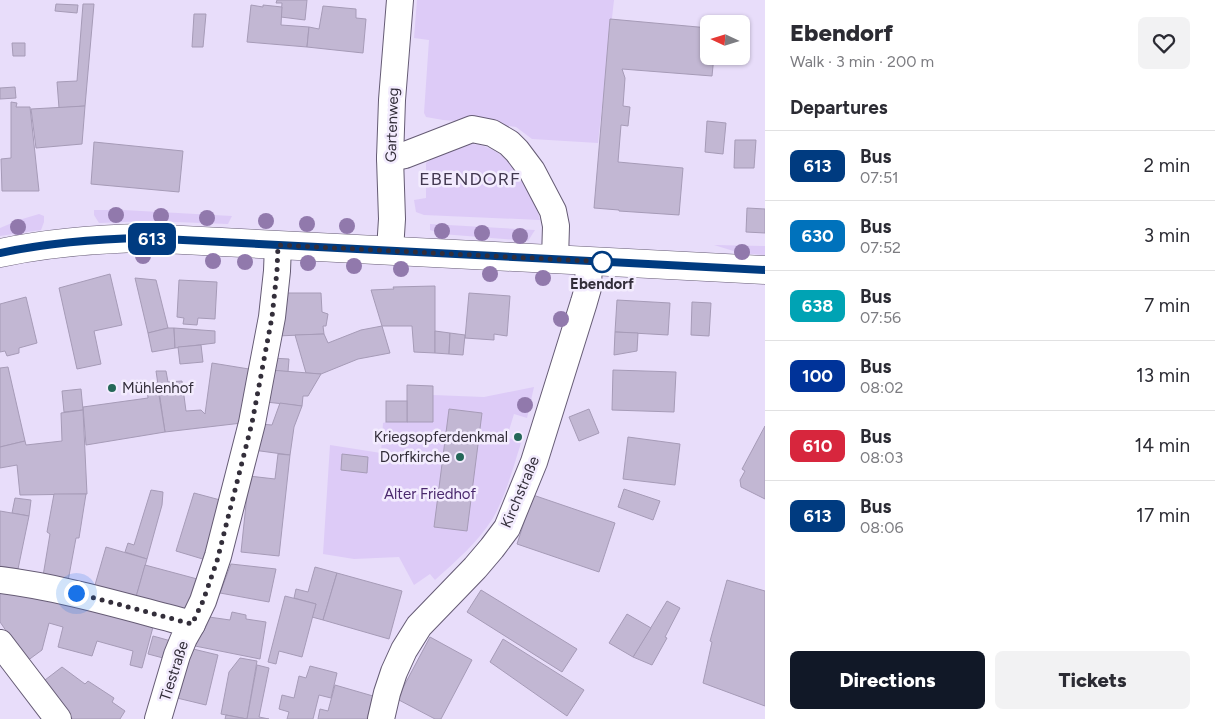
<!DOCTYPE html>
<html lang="en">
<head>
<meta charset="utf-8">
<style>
	body { margin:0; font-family:Figtree,sans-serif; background:#f2f2f3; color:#2b2b33; height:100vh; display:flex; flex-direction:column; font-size:19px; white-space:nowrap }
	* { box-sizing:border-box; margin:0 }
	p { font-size:16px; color:#7c7c81 }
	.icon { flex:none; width:28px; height:28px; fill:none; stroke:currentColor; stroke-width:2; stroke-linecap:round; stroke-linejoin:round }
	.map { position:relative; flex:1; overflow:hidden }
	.drawer { display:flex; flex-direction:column; background:#fff; width:450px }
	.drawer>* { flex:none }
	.badge { padding:0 10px; border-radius:8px; font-size:18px; line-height:32px }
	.needle { width:32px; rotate:274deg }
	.tools { position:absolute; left:700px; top:15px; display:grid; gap:10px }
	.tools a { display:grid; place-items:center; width:50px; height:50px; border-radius:8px; background:#fff; box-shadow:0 1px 4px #0004; font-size:25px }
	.you { position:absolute; width:25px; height:25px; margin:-12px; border:4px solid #fff; border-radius:50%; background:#1a73e8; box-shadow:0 0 0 8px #1a73e833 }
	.map>.badge { position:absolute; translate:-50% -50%; box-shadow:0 0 0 2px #fff }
	h2 { padding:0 25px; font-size:19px; line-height:45px }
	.round { display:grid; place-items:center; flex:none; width:52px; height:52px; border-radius:8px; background:#f2f2f3 }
	.head { display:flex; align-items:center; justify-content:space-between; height:85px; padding:0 25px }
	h1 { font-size:24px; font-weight:800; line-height:38px }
	.primary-button { display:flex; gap:10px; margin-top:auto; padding:10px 25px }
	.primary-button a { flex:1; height:58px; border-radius:8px; background:#111827; color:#fff; font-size:20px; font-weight:800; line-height:58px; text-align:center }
	.primary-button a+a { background:#f2f2f3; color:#2b2b33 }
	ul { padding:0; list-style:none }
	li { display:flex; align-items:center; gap:15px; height:70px; padding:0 25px; border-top:1px solid #e1e1e2 }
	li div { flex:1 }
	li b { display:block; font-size:19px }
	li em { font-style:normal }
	li .badge { min-width:55px; font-weight:700; text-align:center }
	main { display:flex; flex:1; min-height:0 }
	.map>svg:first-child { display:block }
	.green { fill:#ddcbf7 }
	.building { fill:#c2b7d3; stroke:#a69bb7 }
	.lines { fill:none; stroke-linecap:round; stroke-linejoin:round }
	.street-casing { stroke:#655b74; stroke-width:28 }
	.primary-casing { stroke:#655b74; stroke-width:29 }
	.street { stroke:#fff; stroke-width:26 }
	.primary { stroke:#fff; stroke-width:28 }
	.tree { fill:#9179ac }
	.line-casing { stroke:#fff; stroke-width:11 }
	.line { stroke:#003b80; stroke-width:8 }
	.walk { stroke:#332e3a; stroke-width:5; stroke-dasharray:0 9 }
	.stop-dot { fill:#fff; stroke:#003b80; stroke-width:2.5 }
	.poi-dot { fill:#246758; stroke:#f3ecfe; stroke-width:2 }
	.labels { text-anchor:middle; stroke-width:5; stroke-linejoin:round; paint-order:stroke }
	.street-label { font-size:15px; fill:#332e3a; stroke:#f3ecfe }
	.stop-label { font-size:15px; font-weight:bold; fill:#332e3a; stroke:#f3ecfe }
	.poi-label { font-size:15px; fill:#332e3a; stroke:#f3ecfe; text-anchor:end }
	.park-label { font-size:15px; fill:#4a286d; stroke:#f3ecfe }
	.quarter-label { font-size:18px; letter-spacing:1px; fill:#423850; stroke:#f3ecfe }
</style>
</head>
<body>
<main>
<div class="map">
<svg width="765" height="719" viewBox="0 0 765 719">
	<rect width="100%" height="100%" fill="#e8ddfa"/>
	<!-- green -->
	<g class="green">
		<path d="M417,0H614L598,143L532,139L516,127L502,125L443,120L426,117L424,113L429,40L414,38Z"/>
		<path d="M472,144C501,146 517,170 530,194C534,203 538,210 540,220L424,215L416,212L414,200L426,198V163C438,154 456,145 472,144Z"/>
		<path d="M94,210H123L232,216L228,224L148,221L99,223L94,215Z"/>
		<path d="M39,214L44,216V222L41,230L0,236V228L19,220Z"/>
		<path d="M430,224L535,230L528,241L442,234L430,230Z"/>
		<path d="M714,245L765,246V255L740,253Z"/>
		<path d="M534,387L527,418L514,414L507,437L521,443C513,468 506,495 493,518C478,542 456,561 435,580L430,574L414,585L399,557L354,559L323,554L330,445L381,453L383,423L386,422H433V395L484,397Z"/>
	</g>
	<!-- building -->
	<g class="building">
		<path d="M277,0H307L305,20L281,17L282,3H276Z"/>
		<path d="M56,4L78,5L77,13L55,11Z"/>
		<path d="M83,4H94L85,106L59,108L57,82L77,81Z"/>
		<path d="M251,5L263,7V5L282,7L281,25L309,27L307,47L247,42Z"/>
		<path d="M323,6L356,9V18L366,19L363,53L307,47L309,27L319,29Z"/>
		<path d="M194,14H206L203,47H192Z"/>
		<path d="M610,19L709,28V56H714L712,76L622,69L625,78L623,106L630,107L628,126L621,125L618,162L683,168L679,215L619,211V210L594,208Z"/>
		<path d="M12,43H25V56H13Z"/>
		<path d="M15,87L16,98L0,99V88Z"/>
		<path d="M11,102L17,103L16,107H30L39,191H2L1,159L11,158Z"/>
		<path d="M85,106L82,144L36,148L31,109Z"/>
		<path d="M707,121L726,123L723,154L705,152Z"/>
		<path d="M735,140H756L754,168H734Z"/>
		<path d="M94,142L183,151L179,192L91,184Z"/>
		<path d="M747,208L765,209V233L746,232Z"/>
		<path d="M110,274L122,325L94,331L101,364L77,369L59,288Z"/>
		<path d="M135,278L156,280L168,328L148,333Z"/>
		<path d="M179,280L217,282L215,319L198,318L197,325L183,324L184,318L177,317Z"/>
		<path d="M435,286V353L414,352L412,326H382L371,290L394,289L393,287Z"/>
		<path d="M284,293H321L322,312L328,314L326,326H323L324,334L277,336Z"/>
		<path d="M469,293L510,296L507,336L494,334V340L465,338Z"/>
		<path d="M26,297L37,343L19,348V353L7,356L5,351L0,352V304Z"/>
		<path d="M617,300L670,303L668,335L615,332Z"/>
		<path d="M692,302L711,303L709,336L691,335Z"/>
		<path d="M382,326L390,353L358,359L321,374L306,373L295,335L324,334L328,343L361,330Z"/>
		<path d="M168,328H174L175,348L152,352L148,333Z"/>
		<path d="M174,328L215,331V343L175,348Z"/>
		<path d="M435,331L450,333L449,354L435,353Z"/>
		<path d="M615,332L638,333L637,351L614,355Z"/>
		<path d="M450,333L465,335L463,355L449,354Z"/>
		<path d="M201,345L203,362L180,364L178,347Z"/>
		<path d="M271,358L289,359L288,372L270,370Z"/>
		<path d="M212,363L249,369L242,423L165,432L156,371H166L168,382L182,381L186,411L201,410L205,414Z"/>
		<path d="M8,367L25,441L0,447V368Z"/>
		<path d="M270,370L321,374L308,396H303L302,406L266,402Z"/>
		<path d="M613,370L676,372L674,412L612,410Z"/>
		<path d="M157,383L165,432L86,445L83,407L148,398L147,385Z"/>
		<path d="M407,385L433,386V422H407Z"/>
		<path d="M81,389L83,410L64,412L62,391Z"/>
		<rect x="386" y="401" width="21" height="21"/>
		<path d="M280,403L302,406L294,427L290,455L253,450L260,424L272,425Z"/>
		<path d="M449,409L482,413L467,531L434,527Z"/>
		<path d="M589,409L599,433L579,441L569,417Z"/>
		<path d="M83,410L87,494L20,495L17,465L0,468V447L25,441L26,445L62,441L61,413Z"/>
		<path d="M765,426V499L741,487L740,480L745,471L742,469Z"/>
		<path d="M628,437L680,444L675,485L623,479Z"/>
		<path d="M278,454L290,455L279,556L241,552L249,476L275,479Z"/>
		<path d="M342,454L368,457L367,473L341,470Z"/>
		<path d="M624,489L660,501L653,520L618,507Z"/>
		<path d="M151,490L163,492L162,505L147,559L125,552L128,543L134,545Z"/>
		<path d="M194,493L224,501L206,560L176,551Z"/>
		<path d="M54,494H86L79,538H76L68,581L43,576L50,534L47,532Z"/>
		<path d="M533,495L615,523L599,572L517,544Z"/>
		<path d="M15,498L31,500L29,516L12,513Z"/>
		<path d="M0,511L29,516L18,569L0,566Z"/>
		<path d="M106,547L147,559L136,597L95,585Z"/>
		<path d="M231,564L276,569L269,602L220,593Z"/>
		<path d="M145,565L201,580L192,613L136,597Z"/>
		<path d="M315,567L337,573L323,620L312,617L316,604L294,598L296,589L308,592Z"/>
		<path d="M337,573L402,591L389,639L323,620Z"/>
		<path d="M727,580L765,591V706L703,683L712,642L710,641Z"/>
		<path d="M0,590L28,593L153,627L142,668L130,665L133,651L97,641L92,656L58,647L63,627L49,623L42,650L27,661L0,622Z"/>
		<path d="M481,590L577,649L562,672L467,612Z"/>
		<path d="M285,596L316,604L302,657L279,651L276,664L268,662Z"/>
		<path d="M667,601L680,608L665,637L667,638L652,665L633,657Z"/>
		<path d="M232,612L246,615V619L266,622L260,659L195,646L209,617L230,620Z"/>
		<path d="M627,614L651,628L633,657L609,643Z"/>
		<path d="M153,636L171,641L167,659L148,654Z"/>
		<path d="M430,637L472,660L441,719H435L397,699Z"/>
		<path d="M503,639L584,690L567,716L490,662Z"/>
		<path d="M189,648L218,655L206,705L177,698Z"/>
		<path d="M240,658L257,661L247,719L221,714L229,672Z"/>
		<path d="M257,665L269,668L259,717L269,719H247Z"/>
		<path d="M310,666L337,673L331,698L319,695L313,719H287L289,712L279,709L282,695L294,698L299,676L306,678Z"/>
		<path d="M62,667L85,684L88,681L114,698L112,702L125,711L120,719H73L64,713L57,698L45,680Z"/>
		<path d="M335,685L373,696L367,719H318L320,709L328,711Z"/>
		<path d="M226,715L247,719H225Z"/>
	</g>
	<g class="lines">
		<defs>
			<g id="street">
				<path d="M390,158L405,155L472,129L492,133L509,143L517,151L532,171L553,211L556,226L555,259"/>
				<path d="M390,250L392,219L390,158L392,100L400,0"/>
				<path d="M0,580C65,588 129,608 192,624"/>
				<path d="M0,643L58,719"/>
				<path d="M158,719L177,655L184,638L192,624L203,601L218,556L252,423L260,380L272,317L277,271L278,245"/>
				<path d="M381,719L387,693L394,672L404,650L419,626L475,568L492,548L507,528L534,462L584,302L588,288L589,261"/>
			</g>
			<path id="primary" d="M0,253C47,243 95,239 144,238L765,270"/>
		</defs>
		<!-- street casing -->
		<use href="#street" class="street-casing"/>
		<!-- primary casing -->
		<use href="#primary" class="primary-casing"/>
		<!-- street -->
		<use href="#street" class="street"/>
		<!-- primary -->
		<use href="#primary" class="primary"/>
	</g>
	<!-- trees -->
	<g class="tree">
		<circle cx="116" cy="215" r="8"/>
		<circle cx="161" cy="216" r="8"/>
		<circle cx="207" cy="218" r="8"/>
		<circle cx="266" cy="221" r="8"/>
		<circle cx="307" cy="224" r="8"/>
		<circle cx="347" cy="226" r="8"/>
		<circle cx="18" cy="227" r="8"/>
		<circle cx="442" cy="231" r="8"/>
		<circle cx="482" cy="233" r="8"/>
		<circle cx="520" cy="236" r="8"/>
		<circle cx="742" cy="252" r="8"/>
		<circle cx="143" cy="256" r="8"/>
		<circle cx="213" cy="261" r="8"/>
		<circle cx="245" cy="262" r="8"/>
		<circle cx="308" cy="263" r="8"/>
		<circle cx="354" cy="266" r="8"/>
		<circle cx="401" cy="269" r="8"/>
		<circle cx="490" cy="274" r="8"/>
		<circle cx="543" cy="278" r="8"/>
		<circle cx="561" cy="319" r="8"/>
		<circle cx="525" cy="405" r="8"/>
	</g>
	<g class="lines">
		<defs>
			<path id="line" d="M0,253C47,243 95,239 144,238L765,270"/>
		</defs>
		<!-- line casing -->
		<use href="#line" class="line-casing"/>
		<!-- line -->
		<use href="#line" class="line"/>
		<!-- walk -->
		<path class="walk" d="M76,593L192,624L203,601L217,561L252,423L272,317L277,271L278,245L608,262H602"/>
	</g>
	<!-- markers -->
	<circle class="stop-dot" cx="602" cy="262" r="10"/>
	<g class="poi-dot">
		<circle cx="112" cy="388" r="5"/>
		<circle cx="518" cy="437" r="5"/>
		<circle cx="460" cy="457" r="5"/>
	</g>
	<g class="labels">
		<!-- street labels -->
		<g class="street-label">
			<text transform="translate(392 125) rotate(-88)" y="5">Gartenweg</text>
			<text transform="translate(520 492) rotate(-67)" y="5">Kirchstraße</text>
			<text transform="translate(174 671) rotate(-72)" y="5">Tiestraße</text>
		</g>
		<!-- stop labels -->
		<g class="stop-label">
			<text x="602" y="289">Ebendorf</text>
		</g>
		<!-- poi labels -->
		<g class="poi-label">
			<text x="122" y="393" text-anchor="start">Mühlenhof</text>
			<text x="508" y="442">Kriegsopferdenkmal</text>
			<text x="450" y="462">Dorfkirche</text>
		</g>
		<!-- park labels -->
		<g class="park-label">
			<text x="430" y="499">Alter Friedhof</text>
		</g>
		<!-- quarter labels -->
		<g class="quarter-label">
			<text x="470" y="185">EBENDORF</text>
		</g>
	</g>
</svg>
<div class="tools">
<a><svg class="needle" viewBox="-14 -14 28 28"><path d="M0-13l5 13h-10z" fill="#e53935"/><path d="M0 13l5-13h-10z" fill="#7c7c81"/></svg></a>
</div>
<div class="you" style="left:76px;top:593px"></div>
<b class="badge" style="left:152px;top:239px;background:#003b80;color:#fff">613</b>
</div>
<section class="drawer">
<div class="head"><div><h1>Ebendorf</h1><p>Walk · 3 min · 200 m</p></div><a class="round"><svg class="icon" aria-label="heart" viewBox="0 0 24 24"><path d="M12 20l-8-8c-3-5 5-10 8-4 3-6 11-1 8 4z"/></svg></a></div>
<h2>Departures</h2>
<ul>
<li><span class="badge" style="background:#003b80;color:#fff">613</span><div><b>Bus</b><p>07:51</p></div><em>2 min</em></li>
<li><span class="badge" style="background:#0072bc;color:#fff">630</span><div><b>Bus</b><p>07:52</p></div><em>3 min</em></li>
<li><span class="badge" style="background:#00a3b4;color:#fff">638</span><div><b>Bus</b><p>07:56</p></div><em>7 min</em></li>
<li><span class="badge" style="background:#039;color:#fff">100</span><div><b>Bus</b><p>08:02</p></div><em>13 min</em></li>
<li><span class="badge" style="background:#d7263d;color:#fff">610</span><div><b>Bus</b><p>08:03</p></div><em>14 min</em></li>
<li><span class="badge" style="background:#003b80;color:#fff">613</span><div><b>Bus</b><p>08:06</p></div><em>17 min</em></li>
</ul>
<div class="primary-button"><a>Directions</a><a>Tickets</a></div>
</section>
</main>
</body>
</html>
